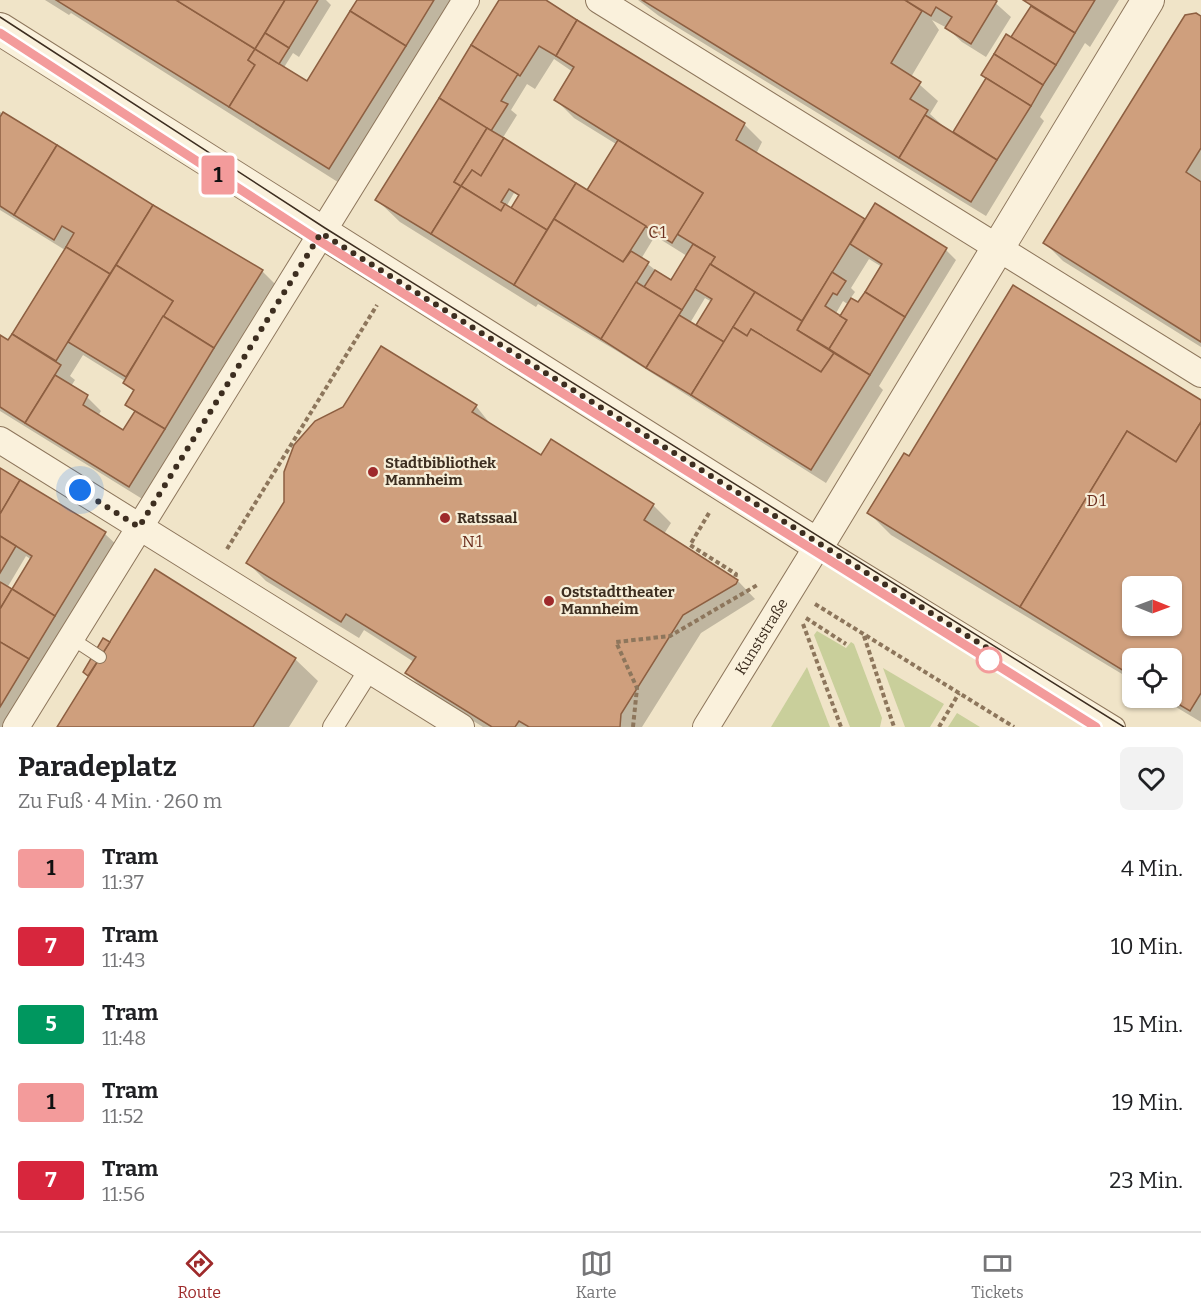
<!DOCTYPE html>
<html lang="de">
<head>
<meta charset="utf-8">
<style>
	body { margin:0; font-family:Bitter,serif; background:#f2f2f2; color:#202124; height:100vh; display:flex; flex-direction:column; font-size:22px; white-space:nowrap }
	* { box-sizing:border-box; margin:0 }
	p { font-size:20px; color:#757577 }
	.icon { flex:none; width:33px; height:33px; fill:none; stroke:currentColor; stroke-width:2; stroke-linecap:round; stroke-linejoin:round }
	.map { position:relative; height:727px; overflow:hidden }
	.panel { display:flex; flex-direction:column; background:#fff; flex:1 }
	.panel>* { flex:none }
	.badge { padding:0 12px; border-radius:4px; font-size:21px; line-height:39px }
	.needle { width:39px; rotate:91deg }
	.tools { position:absolute; left:1122px; top:576px; display:grid; gap:12px }
	.tools a { display:grid; place-items:center; width:60px; height:60px; border-radius:9px; background:#fff; box-shadow:0 2px 4px #0004; font-size:30px }
	.you { position:absolute; width:30px; height:30px; margin:-15px; border:4px solid #fff; border-radius:50%; background:#1a73e8; box-shadow:0 0 0 9px #1a73e833 }
	.map>.badge { position:absolute; translate:-50% -50%; box-shadow:0 0 0 3px #fff }
	.round { display:grid; place-items:center; flex:none; width:63px; height:63px; border-radius:9px; background:#f2f2f2 }
	.overview { display:flex; align-items:center; justify-content:space-between; height:102px; padding:0 18px }
	h1 { font-size:28px; font-weight:700; line-height:45px }
	ul { padding:0; list-style:none }
	li { display:flex; align-items:center; gap:18px; height:78px; padding:0 18px }
	li div { flex:1 }
	li b { display:block; font-size:22px }
	li em { font-style:normal }
	li .badge { min-width:66px; font-weight:700; text-align:center }
	.menu { display:flex; justify-content:space-around; align-items:center; height:84px; border-top:2px solid #e0e0e0; background:#fff; font-size:16px; color:#757577 }
	.menu a { display:grid; justify-items:center; gap:3px }
	.menu .current { color:#9e2a2b }
	.map>svg:first-child { display:block }
	.green { fill:#c9cf9b }
	.shadow { fill:#0003; fill-rule:evenodd }
	.building { fill:#cf9f7d; stroke:#8d5f41; stroke-width:1.5; fill-rule:evenodd }
	.lines { fill:none; stroke-linecap:round; stroke-linejoin:round }
	.service-casing { stroke:#8d765c; stroke-width:14 }
	.pedestrian-casing { stroke:#8d765c; stroke-width:22 }
	.minor-casing { stroke:#8d765c; stroke-width:28 }
	.tertiary-casing { stroke:#8d765c; stroke-width:34 }
	.path { stroke:#8d765c; stroke-width:4; stroke-dasharray:4.5 3; stroke-linecap:butt }
	.service { stroke:#faf1dc; stroke-width:12 }
	.pedestrian { stroke:#faf1dc; stroke-width:20 }
	.minor { stroke:#faf1dc; stroke-width:26 }
	.tertiary { stroke:#faf1dc; stroke-width:32 }
	.tram { stroke:#3d2e20; stroke-width:1.5 }
	.line-casing { stroke:#fff; stroke-width:14 }
	.line { stroke:#f39b9b; stroke-width:9 }
	.walk { stroke:#3d2e20; stroke-width:6; stroke-dasharray:0 10.8 }
	.poi-dot { fill:#9e2a2b; stroke:#f7eed8; stroke-width:2 }
	.stop-dot { fill:#fff; stroke:#f39b9b; stroke-width:3 }
	.labels { text-anchor:middle; stroke-width:4.5; stroke-linejoin:round; paint-order:stroke }
	.poi-label { font-size:15px; font-weight:bold; fill:#3d2e20; stroke:#f7eed8; text-anchor:start }
	.street-label { font-size:15px; fill:#3d2e20; stroke:#f7eed8 }
	.neighbourhood-label { font-size:16px; letter-spacing:1.5px; fill:#6b2e1e; stroke:#f7eed8 }
</style>
</head>
<body>
<div class="map">
<svg width="1201" height="727" viewBox="0 0 1201 727">
	<rect width="100%" height="100%" fill="#f0e4c8"/>
	<!-- green -->
	<g class="green">
		<path d="M817,631L846,648L851,642L854,644L882,718L880,727H850L814,635Z"/>
		<path d="M807,667L830,727H771Z"/>
		<path d="M883,668L944,704L930,727H905Z"/>
		<path d="M957,713L980,727H948Z"/>
	</g>
	<!-- shadow -->
	<g class="shadow">
		<path d="M45,0H326L331,5L299,57L293,53L283,69L307,83L359,0H470L352,191L71,13L69,15Z"/>
		<path d="M500,0H543L744,124L762,142L756,154L865,222L875,206L946,250L956,260L879,386L883,390L826,483L617,351L538,304L536,307L400,222L377,200ZM554,59L573,72L556,100L574,118L616,144L592,195L502,139L517,115L511,110L527,84L535,89ZM514,193L520,196L511,210L506,207ZM655,236L687,256L671,282L641,259ZM869,259L882,267L859,304L850,299L855,292L851,288ZM705,298L712,302L696,327L690,323ZM843,301L849,305L841,318L835,315Z"/>
		<path d="M638,0H992L1011,17L986,57L962,42L947,28L932,20L939,30L911,77L938,101L930,114L953,135L987,80L982,75L1012,39L1032,8L1025,0H1119L1090,47L1085,43L1040,117L1044,121L986,216L659,16Z"/>
		<path d="M1201,17V347L1063,261L1045,243Z"/>
		<path d="M0,112L262,271L280,289L144,500L0,411V337L9,342L65,250L0,210ZM83,355L125,381L134,392L127,404L136,413L124,432L98,416L101,411L87,397L71,386L75,380L70,376Z"/>
		<path d="M1201,402V722L1161,698H1172V658H1132V680L891,535L869,513L909,458ZM1132,586H1172V626H1132Z"/>
		<path d="M476,406L492,426L542,457L653,505L671,523L664,534L738,581L755,599L701,633L642,727H483L425,691L407,673L414,662L364,630L359,638L266,581L248,563Z"/>
		<path d="M0,469L105,534L120,548L5,727H0ZM26,556L32,560L13,591L7,588Z"/>
		<path d="M110,644L295,659L318,681L289,727H59L90,677L85,672Z"/>
	</g>
	<!-- building -->
	<g class="building">
		<path d="M56,0H176L255,49L248,60L255,65L229,107Z"/>
		<path d="M176,0H285L255,49Z"/>
		<path d="M285,0H318L289,48L265,33Z"/>
		<path d="M357,0H434L406,46L350,11Z"/>
		<path d="M499,0H546L577,20L556,56L539,46L520,76L471,45Z"/>
		<path d="M642,0H905L922,11L891,63L921,82L910,99L928,110L899,158Z"/>
		<path d="M905,0H995L997,1L971,44L945,28L952,17L936,7L931,16Z"/>
		<path d="M1023,0H1095L1075,33Z"/>
		<path d="M1031,6L1075,33L1056,65L1011,37Z"/>
		<path d="M350,11L406,46L329,169L229,107L255,65L248,60L255,49L307,81Z"/>
		<path d="M1196,13L1201,16V148L1186,172L1201,182V342L1043,243L1185,15Z"/>
		<path d="M577,20L745,123L736,140L865,219L802,321L710,264L715,257L677,234L703,193L554,100L574,67L556,56Z"/>
		<path d="M265,33L289,48L279,64L255,49Z"/>
		<path d="M1006,34L1056,65L1043,85L994,54Z"/>
		<path d="M471,45L518,74L501,101L508,104L491,131L439,98Z"/>
		<path d="M994,54L1043,85L1031,106L981,75Z"/>
		<path d="M986,78L1031,106L997,160L953,132Z"/>
		<path d="M439,98L487,128L454,182L461,186L431,234L375,200Z"/>
		<path d="M3,112L57,145L14,215L0,206V117Z"/>
		<path d="M925,115L997,160L971,202L899,158Z"/>
		<path d="M487,128L504,138L481,176L472,170L461,186L454,182Z"/>
		<path d="M504,138L576,183L547,230L511,208L519,195L509,189L501,202L505,204L501,211L461,186L472,170L481,176Z"/>
		<path d="M618,140L703,193L672,243L587,190Z"/>
		<path d="M57,145L153,205L110,274L66,247L74,233L62,226L54,240L14,215Z"/>
		<path d="M576,183L646,226L623,262L554,219Z"/>
		<path d="M461,186L501,211L505,204L547,230L514,285L431,234Z"/>
		<path d="M875,203L947,248L905,317L865,292L882,264L850,244Z"/>
		<path d="M153,205L263,270L214,348L163,316L173,301L116,265Z"/>
		<path d="M554,219L623,262L631,251L649,262L601,339L514,285Z"/>
		<path d="M693,244L715,257L682,310L644,287L655,270L671,280Z"/>
		<path d="M66,247L110,274L56,361L12,334Z"/>
		<path d="M710,264L755,292L724,342L696,325L712,299L695,289Z"/>
		<path d="M116,265L173,301L126,377L68,342Z"/>
		<path d="M832,272L846,281L837,295L833,293L825,306L847,320L829,349L797,330Z"/>
		<path d="M636,282L682,310L646,368L601,339Z"/>
		<path d="M1013,285L1201,400V422L1176,462L1127,431L1020,607L867,513L904,453L909,456Z"/>
		<path d="M755,292L802,321L797,330L834,353L821,372L751,329L747,336L733,327Z"/>
		<path d="M865,292L905,317L870,375L829,349L847,320L840,316L851,298L858,302Z"/>
		<path d="M679,315L724,342L691,395L646,368Z"/>
		<path d="M163,316L214,348L165,429L125,405L134,390L123,383Z"/>
		<path d="M733,327L747,336L751,329L821,372L834,353L870,375L811,470L691,395Z"/>
		<path d="M12,334L61,365L25,423L0,407V335L8,340Z"/>
		<path d="M381,346L477,405L472,412L541,455L551,439L654,504L644,520L738,580L736,584L683,615L621,714L620,727H529L519,721L515,727H492L405,673L416,657L346,614L341,622L246,563L284,502V472L294,445L315,421L343,407Z"/>
		<path d="M55,375L88,395L83,405L123,430L135,411L165,429L129,487L25,423Z"/>
		<path d="M1201,422V693L1190,711L1168,698H1172V658H1132V676L1020,607L1127,431L1176,462ZM1132,586H1172V626H1132Z"/>
		<path d="M0,468L20,480L0,514Z"/>
		<path d="M20,480L106,532L55,616L12,589L32,556L0,536V514Z"/>
		<path d="M0,536L16,546L0,573Z"/>
		<path d="M155,569L296,658L253,727H57Z"/>
		<path d="M0,582L12,589L0,609Z"/>
		<path d="M12,589L55,616L29,659L0,642V609Z"/>
		<path d="M103,638L110,642L88,676L83,672Z"/>
		<path d="M0,642L29,659L0,707Z"/>
	</g>
	<g class="lines">
		<defs>
			<path id="service" d="M71,638L100,657"/>
			<g id="pedestrian">
				<path d="M818,545L1115,727"/>
				<path d="M333,727L369,670"/>
			</g>
			<g id="minor">
				<path d="M599,0L1201,374"/>
				<path d="M0,440L461,727"/>
				<path d="M16,727L466,0"/>
				<path id="s1" d="M706,727L818,545"/>
			</g>
			<path id="tertiary" d="M0,29L818,545L1148,0"/>
		</defs>
		<!-- service casing -->
		<use href="#service" class="service-casing"/>
		<!-- pedestrian casing -->
		<use href="#pedestrian" class="pedestrian-casing"/>
		<!-- minor casing -->
		<use href="#minor" class="minor-casing"/>
		<!-- tertiary casing -->
		<use href="#tertiary" class="tertiary-casing"/>
		<!-- path -->
		<g class="path">
			<path d="M709,513L690,545L736,574L735,578"/>
			<path d="M227,549L377,305"/>
			<path d="M815,604L1014,727"/>
			<path d="M806,618L846,644"/>
			<path d="M803,624L841,727"/>
			<path d="M864,636L894,727"/>
			<path d="M633,727L637,688L616,642L670,636L759,584"/>
			<path d="M939,727L959,693"/>
		</g>
		<!-- service -->
		<use href="#service" class="service"/>
		<!-- pedestrian -->
		<use href="#pedestrian" class="pedestrian"/>
		<!-- minor -->
		<use href="#minor" class="minor"/>
		<!-- tertiary -->
		<use href="#tertiary" class="tertiary"/>
		<!-- tram -->
		<g class="tram">
			<path d="M0,17L325,228L1124,727"/>
			<path d="M0,33L318,240L1096,727"/>
		</g>
	</g>
	<g class="lines">
		<defs>
			<path id="line" d="M0,33L318,240L1096,727"/>
		</defs>
		<!-- line casing -->
		<use href="#line" class="line-casing"/>
		<!-- line -->
		<use href="#line" class="line"/>
		<!-- walk -->
		<path class="walk" d="M80,490L139,527L321,233L995,653L989,660"/>
	</g>
	<!-- markers -->
	<g class="poi-dot">
		<circle cx="373" cy="472" r="6"/>
		<circle cx="445" cy="518" r="6"/>
		<circle cx="549" cy="601" r="6"/>
	</g>
	<circle class="stop-dot" cx="989" cy="660" r="12"/>
	<g class="labels">
		<!-- poi labels -->
		<g class="poi-label">
			<text x="385" y="468">Stadtbibliothek<tspan x="385" dy="17">Mannheim</tspan></text>
			<text x="457" y="523">Ratssaal</text>
			<text x="561" y="597">Oststadttheater<tspan x="561" dy="17">Mannheim</tspan></text>
		</g>
		<!-- street labels -->
		<g class="street-label">
			<text dy="5" stroke="none"><textPath href="#s1" startOffset="106">Kunststraße</textPath></text>
		</g>
		<!-- neighbourhood labels -->
		<g class="neighbourhood-label">
			<text x="658" y="238">C1</text>
			<text x="1097" y="506">D1</text>
			<text x="473" y="547">N1</text>
		</g>
	</g>
</svg>
<div class="tools">
<a><svg class="needle" viewBox="-14 -14 28 28"><path d="M0-13l5 13h-10z" fill="#e53935"/><path d="M0 13l5-13h-10z" fill="#757577"/></svg></a>
<a><svg class="icon" aria-label="locate" viewBox="0 0 24 24"><circle cx="12" cy="12" r="6"/><path d="M12 2v4M12 18v4M2 12h4M18 12h4"/></svg></a>
</div>
<div class="you" style="left:80px;top:490px"></div>
<b class="badge" style="left:218px;top:175px;background:#f39b9b;color:#111">1</b>
</div>
<section class="panel">
<div class="overview"><div><h1>Paradeplatz</h1><p>Zu Fuß · 4 Min. · 260 m</p></div><a class="round"><svg class="icon" aria-label="heart" viewBox="0 0 24 24"><path d="M12 20l-8-8c-3-5 5-10 8-4 3-6 11-1 8 4z"/></svg></a></div>
<ul>
<li><span class="badge" style="background:#f39b9b;color:#111">1</span><div><b>Tram</b><p>11:37</p></div><em>4 Min.</em></li>
<li><span class="badge" style="background:#d7263d;color:#fff">7</span><div><b>Tram</b><p>11:43</p></div><em>10 Min.</em></li>
<li><span class="badge" style="background:#00975f;color:#fff">5</span><div><b>Tram</b><p>11:48</p></div><em>15 Min.</em></li>
<li><span class="badge" style="background:#f39b9b;color:#111">1</span><div><b>Tram</b><p>11:52</p></div><em>19 Min.</em></li>
<li><span class="badge" style="background:#d7263d;color:#fff">7</span><div><b>Tram</b><p>11:56</p></div><em>23 Min.</em></li>
</ul>
</section>
<nav class="menu">
<a class="current"><svg class="icon" aria-label="directions" viewBox="0 0 24 24"><path d="M12 3l9 9-9 9-9-9zM9 14v-3h6M13 9l2 2-2 2"/></svg>Route</a>
<a><svg class="icon" aria-label="map" viewBox="0 0 24 24"><path d="M3 6l6-2 6 2 6-2v14l-6 2-6-2-6 2zM9 4v14M15 6v14"/></svg>Karte</a>
<a><svg class="icon" aria-label="tickets" viewBox="0 0 24 24"><path d="M3 7h18v10H3zM15 7v10"/></svg>Tickets</a>
</nav>
</body>
</html>
